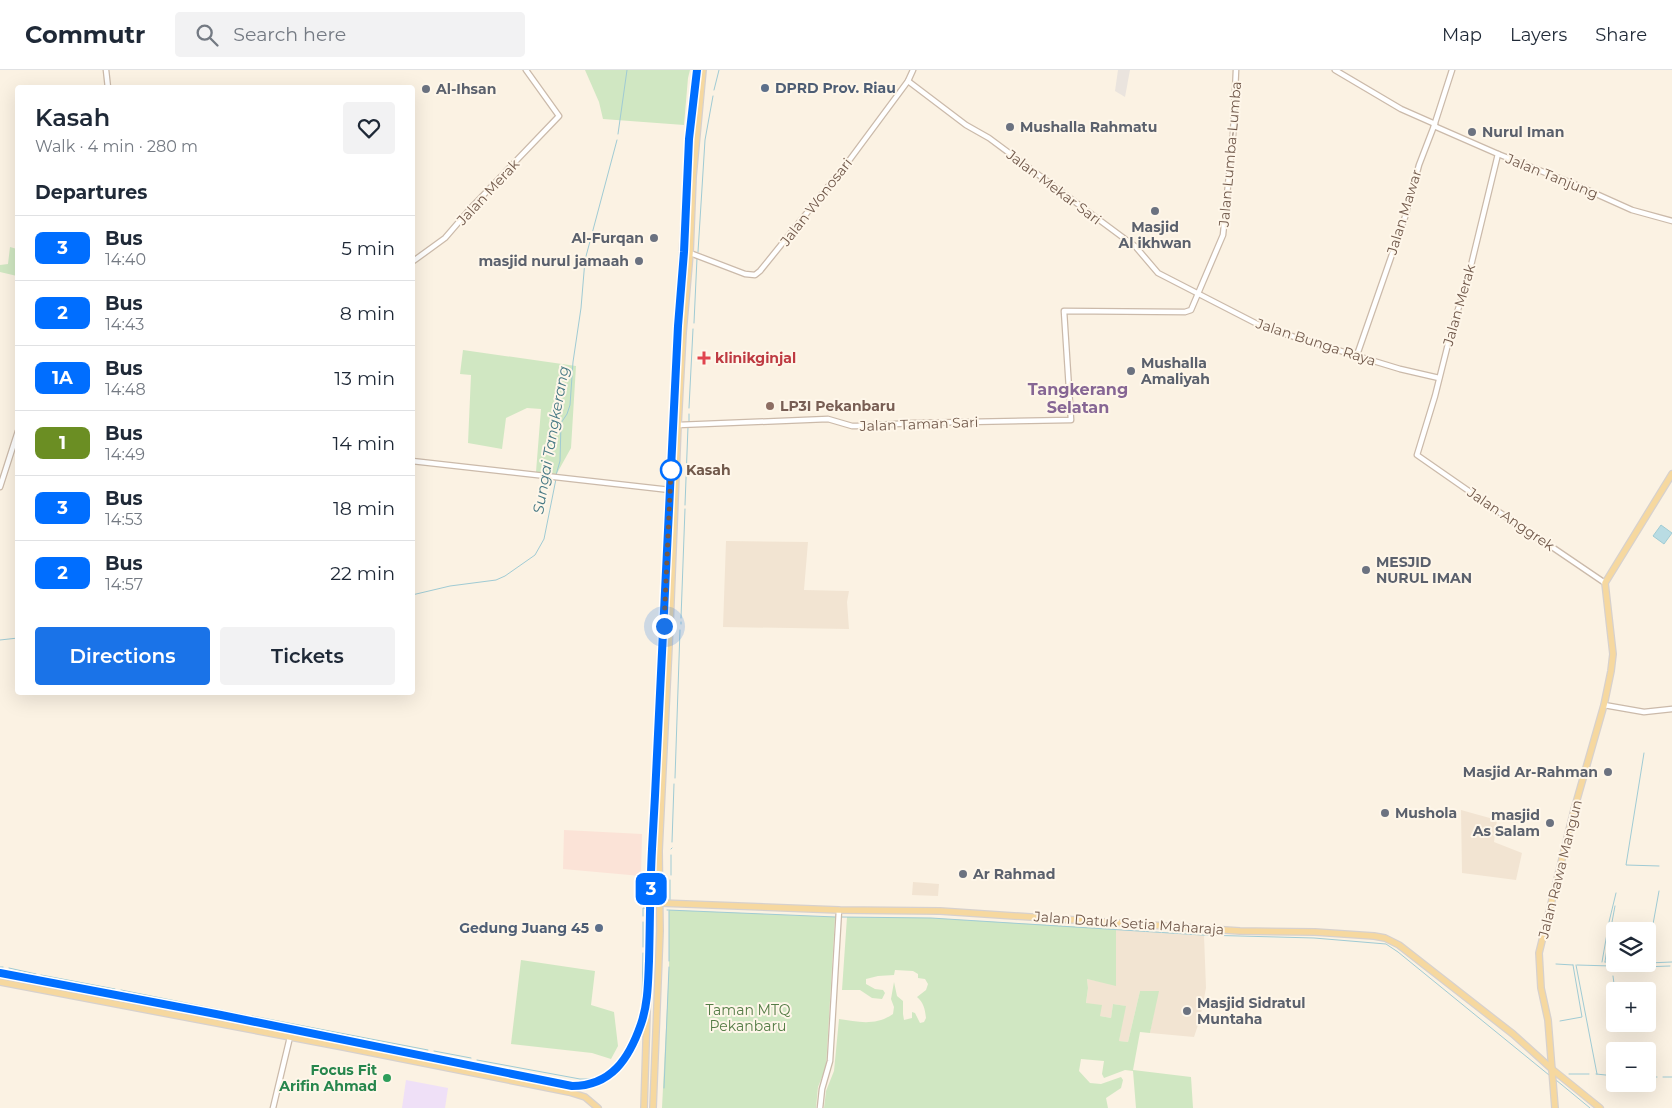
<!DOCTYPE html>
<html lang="en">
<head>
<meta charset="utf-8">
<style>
	body { margin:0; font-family:Montserrat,sans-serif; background:#f2f2f3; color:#1f2937; height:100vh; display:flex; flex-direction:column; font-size:19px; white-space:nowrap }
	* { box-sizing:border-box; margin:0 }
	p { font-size:16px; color:#747a83 }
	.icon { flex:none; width:28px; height:28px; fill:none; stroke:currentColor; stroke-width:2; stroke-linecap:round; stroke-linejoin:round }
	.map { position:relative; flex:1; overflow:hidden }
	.details { position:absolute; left:15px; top:15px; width:400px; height:610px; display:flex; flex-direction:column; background:#fff; border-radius:5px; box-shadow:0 5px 20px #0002 }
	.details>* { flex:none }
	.badge { padding:0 10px; border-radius:8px; font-size:18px; line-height:32px }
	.buttons { position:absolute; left:1606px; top:852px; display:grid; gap:10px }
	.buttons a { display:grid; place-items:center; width:50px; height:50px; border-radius:5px; background:#fff; box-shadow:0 5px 20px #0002; font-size:25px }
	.you { position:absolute; width:25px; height:25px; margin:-12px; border:4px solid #fff; border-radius:50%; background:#1a73e8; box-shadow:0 0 0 8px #1a73e833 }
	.map>.badge { position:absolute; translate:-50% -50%; box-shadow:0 0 0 2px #fff }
	h2 { padding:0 20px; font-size:19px; line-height:45px }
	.round { display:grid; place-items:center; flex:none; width:52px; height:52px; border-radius:5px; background:#f2f2f3 }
	.head { display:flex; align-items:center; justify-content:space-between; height:85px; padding:0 20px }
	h1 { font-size:24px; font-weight:600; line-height:38px }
	.cta { display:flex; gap:10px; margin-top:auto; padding:10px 20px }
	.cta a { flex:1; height:58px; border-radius:5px; background:#1a73e8; color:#fff; font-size:20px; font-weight:600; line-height:58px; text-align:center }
	.cta a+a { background:#f2f2f3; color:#1f2937 }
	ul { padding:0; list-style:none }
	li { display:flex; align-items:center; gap:15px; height:65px; padding:0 20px; border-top:1px solid #e0e1e3 }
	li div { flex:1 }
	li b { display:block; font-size:19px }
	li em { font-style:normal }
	li .badge { min-width:55px; font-weight:700; text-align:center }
	header { display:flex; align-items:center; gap:30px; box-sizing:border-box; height:70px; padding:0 25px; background:#fff; border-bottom:1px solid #e0e1e3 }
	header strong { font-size:24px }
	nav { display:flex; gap:28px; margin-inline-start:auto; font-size:18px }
	.search { width:350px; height:45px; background:#f2f2f3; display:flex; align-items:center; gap:12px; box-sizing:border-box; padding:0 18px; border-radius:5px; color:#747a83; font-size:19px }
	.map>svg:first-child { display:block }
	.residential { fill:#f2e4d2 }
	.commercial { fill:#fbe3d7 }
	.industrial { fill:#eae4de }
	.education { fill:#efe0f7 }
	.green { fill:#d0e7c2 }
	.water { fill:#b9dce3; stroke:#a0cbd4 }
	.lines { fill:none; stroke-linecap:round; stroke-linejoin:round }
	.stream { stroke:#a0cbd4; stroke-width:1 }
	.minor-casing { stroke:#cbbaaa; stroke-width:7 }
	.major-casing { stroke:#d7d1cd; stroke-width:8 }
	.minor { stroke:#fff; stroke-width:4.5 }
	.major { stroke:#f6d89f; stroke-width:5.5 }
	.line-casing { stroke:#fff; stroke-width:11 }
	.line { stroke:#006eff; stroke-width:8 }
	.walk { stroke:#71594b; stroke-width:5; stroke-dasharray:0 9 }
	.service-dot { fill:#5c6f8a; stroke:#fef6e9; stroke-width:2 }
	.worship-dot { fill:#6b7280; stroke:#fef6e9; stroke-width:2 }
	.health-dot { fill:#e0444e; stroke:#fef6e9; stroke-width:2 }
	.education-dot { fill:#8d6e63; stroke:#fef6e9; stroke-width:2 }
	.stop-dot { fill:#fff; stroke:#006eff; stroke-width:2.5 }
	.leisure-dot { fill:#2e9e5b; stroke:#fef6e9; stroke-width:2 }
	.labels { text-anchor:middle; stroke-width:4; stroke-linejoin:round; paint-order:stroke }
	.service-label { font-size:14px; font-weight:bold; fill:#4e5e75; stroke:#fef6e9; text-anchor:start }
	.worship-label { font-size:14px; font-weight:bold; fill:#5b616d; stroke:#fef6e9; text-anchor:start }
	.street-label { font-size:14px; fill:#71594b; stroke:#fef6e9 }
	.health-label { font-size:14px; font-weight:bold; fill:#be3a42; stroke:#fef6e9; text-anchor:start }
	.education-label { font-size:14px; font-weight:bold; fill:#785e54; stroke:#fef6e9; text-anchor:start }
	.stop-label { font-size:14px; font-weight:bold; fill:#71594b; stroke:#fef6e9; text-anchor:start }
	.park-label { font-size:14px; fill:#547c46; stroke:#fef6e9 }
	.leisure-label { font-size:14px; font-weight:bold; fill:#27864d; stroke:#fef6e9; text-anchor:end }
	.water-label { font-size:15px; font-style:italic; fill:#467884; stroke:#fef6e9 }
	.quarter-label { font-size:16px; font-weight:bold; fill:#866694; stroke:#fef6e9 }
</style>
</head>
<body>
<header>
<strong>Commutr</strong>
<div class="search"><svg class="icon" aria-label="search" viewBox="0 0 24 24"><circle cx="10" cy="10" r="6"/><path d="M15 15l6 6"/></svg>Search here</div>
<nav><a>Map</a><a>Layers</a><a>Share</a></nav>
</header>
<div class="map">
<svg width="1672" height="1038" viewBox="0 0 1672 1038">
	<rect width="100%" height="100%" fill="#fbf2e3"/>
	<!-- residential -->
	<g class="residential">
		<path d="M726,471L808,472L804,520L849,521L847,532L849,559L723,557Z"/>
		<path d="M1461,740L1497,750L1494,772L1522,783L1516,810L1462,803Z"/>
		<path d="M913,812L939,814L938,826L912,825Z"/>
		<path d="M1116,859L1204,865L1206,918L1200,949L1194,967L1150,963L1158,921H1140L1128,972L1119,971L1125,936L1113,934L1111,948L1100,946L1086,934L1088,918L1087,909L1116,915Z"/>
	</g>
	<!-- commercial -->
	<path class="commercial" d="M564,760L642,764L641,806L563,799Z"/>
	<!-- industrial -->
	<path class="industrial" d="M1118,0H1130L1125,27L1115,21Z"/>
	<!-- education -->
	<path class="education" d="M406,1010L448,1018L445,1038H402Z"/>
	<!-- green -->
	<g class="green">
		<path d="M585,0H690L688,8L684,55L603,49L599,32Z"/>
		<path d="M10,177L17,179V206L0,202V195L8,194Z"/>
		<path d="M463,280L576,296L571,378L556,405L536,402L541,339L527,338L506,348L502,379L468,373L471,305L460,304Z"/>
		<path d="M669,840L835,847L826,997L818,1017L816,1038H662L669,898Z"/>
		<path d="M847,847L931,848L1116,859V916L1087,909L1088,918L1086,933L1102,935L1100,946L1111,948L1113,934L1126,936L1119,971L1128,972L1140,921H1159L1150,963L1140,962L1133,1000L1191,1007L1193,1038H1136L1133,1001L1125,1000L1104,1008L1102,1004L1104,991L1081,989L1079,1001L1090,1013L1101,1014L1121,1007L1123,1010L1121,1018L1106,1028L1108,1038H824L826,1021L834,1001L839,949C858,952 876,956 893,944L894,937L891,929L894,912L897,926L903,931V944L904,950L912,948V942L915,943L920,953L924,952L926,948C925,938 923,932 917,927L926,920L928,914L925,909L918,908V904L913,901L895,900L894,905L878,906L866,909V914L875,919L883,920L885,923L882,929L872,928L860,920H842Z"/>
		<path d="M521,890L595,901L591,935L614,942L618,976L611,989L592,983L511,974Z"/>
	</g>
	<!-- water -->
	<path class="water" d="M1661,455L1672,463L1664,474L1653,466Z"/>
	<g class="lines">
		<!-- stream -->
		<g class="stream">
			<path d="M714,20L719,0"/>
			<path d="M618,64L627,0"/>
			<path d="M698,182L705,70L713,26"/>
			<path d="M694,253L697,188"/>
			<path d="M689,338L693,259"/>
			<path d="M689,352V344"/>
			<path d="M556,405L560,391L561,353L567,344L570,335L573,292L581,238L585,190L617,70"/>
			<path d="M685,435L688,357"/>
			<path d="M412,525L450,516L496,510L505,506L535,485L544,469L556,409"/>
			<path d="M681,548L685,439"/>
			<path d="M681,554V552"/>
			<path d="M0,570L18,568"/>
			<path d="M1644,683L1626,795L1659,796"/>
			<path d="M675,708L680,560"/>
			<path d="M672,772L674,714"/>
			<path d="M671,779L672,778"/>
			<path d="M671,805V785"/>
			<path d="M670,830V810"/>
			<path d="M667,840L836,847"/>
			<path d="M643,846V838L648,839"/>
			<path d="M840,847L931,848L1202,865L1314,868L1386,874L1398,882L1549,1005"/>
			<path d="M1609,852L1616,823"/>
			<path d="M1612,852L1615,836"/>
			<path d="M643,877V852"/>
			<path d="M1648,882L1659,821"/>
			<path d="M669,891V841"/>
			<path d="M1602,892L1608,858"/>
			<path d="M1605,892L1610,858"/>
			<path d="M1605,892L1615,893"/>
			<path d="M1648,893L1672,892"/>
			<path d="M1556,894L1573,895"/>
			<path d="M1618,894H1625"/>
			<path d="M1576,895L1597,1004"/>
			<path d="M1577,895L1611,896"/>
			<path d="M1615,896L1637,897"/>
			<path d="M0,897H3"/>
			<path d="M1643,897L1670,896"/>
			<path d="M9,898L36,904"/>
			<path d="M41,905L115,919"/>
			<path d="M1613,906L1615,921"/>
			<path d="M121,920L246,945"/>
			<path d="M642,938L643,883"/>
			<path d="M252,946L428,980"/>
			<path d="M1560,951L1582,947L1573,895"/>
			<path d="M1621,954V955"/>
			<path d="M1625,973L1626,981"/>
			<path d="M434,981L471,988"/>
			<path d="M623,984L628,977"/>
			<path d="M477,990L580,1009H590L604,1005"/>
			<path d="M616,994L621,987"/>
			<path d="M1569,1004H1589"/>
			<path d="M1596,1004L1615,1006"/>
			<path d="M1648,1007H1657"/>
			<path d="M1663,1007H1672"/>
			<path d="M1556,1010L1590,1038"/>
			<path d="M664,1018L669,897"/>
		</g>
		<defs>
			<g id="minor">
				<path d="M106,0L108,18"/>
				<path d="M1335,0L1401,39L1435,54"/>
				<path d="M908,11L966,55L989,68L1125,169L1135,176L1158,203L1265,258L1400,299L1439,308"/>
				<path d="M1434,56L1498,84L1574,114L1632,140L1672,151"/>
				<path d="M1498,84L1467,212L1452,258L1435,326L1417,385L1532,465L1552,477L1605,513"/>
				<path d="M690,183L745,204L755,205L760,201L848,92L908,11L913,0"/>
				<path d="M412,192L445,168L470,139L559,46L526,0"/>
				<path d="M1357,285L1405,147L1419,95L1434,56L1452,0"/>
				<path d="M678,355L828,349L852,356H857L914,353L1071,350L1064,241L1185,242L1191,240L1223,165L1233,65L1236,0"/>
				<path d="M412,391L670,420"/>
				<path d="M0,417L18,361"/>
				<path d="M1604,635L1644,642L1672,639"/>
				<path d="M273,1038L290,967"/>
				<path d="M820,1038L822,1019L830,991L839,840"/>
			</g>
			<g id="major">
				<path d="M660,833L839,840L940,841L1240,861L1315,862L1374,866L1385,868L1399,875L1513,964L1553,1000L1600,1038"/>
				<path d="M0,903L221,945L572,1016C580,1016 587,1016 595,1013C620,1005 640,965 644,940"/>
				<path d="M0,912L343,977L569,1022L585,1027L598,1038"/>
				<path d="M644,1038L652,783L675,308L689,69L697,0"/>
				<path d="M653,1038L660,861L659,781L670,555L678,355L683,263L690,183L693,107L703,0"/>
				<path d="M1555,1038L1548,950L1541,918L1539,883L1574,740L1604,635L1611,601L1613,584L1605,513L1672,404"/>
			</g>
		</defs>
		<!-- minor casing -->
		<use href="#minor" class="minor-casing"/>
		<!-- major casing -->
		<use href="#major" class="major-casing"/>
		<!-- minor -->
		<use href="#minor" class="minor"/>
		<!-- major -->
		<use href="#major" class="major"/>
	</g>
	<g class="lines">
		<defs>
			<path id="line" d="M0,903L221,945L572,1016C611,1016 629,989 641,954C648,934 648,913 649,891C650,854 650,816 652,779C662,605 670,431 678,256L684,182L689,69L697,0"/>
		</defs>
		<!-- line casing -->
		<use href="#line" class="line-casing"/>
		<!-- line -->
		<use href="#line" class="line"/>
		<!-- walk -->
		<path class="walk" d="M664,556L671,400"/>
	</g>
	<!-- markers -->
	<g class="service-dot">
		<circle cx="765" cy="18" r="5"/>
		<circle cx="599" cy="858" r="5"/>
	</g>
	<g class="worship-dot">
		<circle cx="426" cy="19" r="5"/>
		<circle cx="1010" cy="57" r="5"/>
		<circle cx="1472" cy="62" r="5"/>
		<circle cx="1155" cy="141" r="5"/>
		<circle cx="654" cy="168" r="5"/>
		<circle cx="639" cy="191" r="5"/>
		<circle cx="1131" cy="301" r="5"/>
		<circle cx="1366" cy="500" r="5"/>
		<circle cx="1608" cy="702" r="5"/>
		<circle cx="1385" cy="743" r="5"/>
		<circle cx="1550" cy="753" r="5"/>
		<circle cx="963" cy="804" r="5"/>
		<circle cx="1187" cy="941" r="5"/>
	</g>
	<path class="health-dot" d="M701.5 280.5h5v5h5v5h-5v5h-5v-5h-5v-5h5z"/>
	<circle class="education-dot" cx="770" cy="336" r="5"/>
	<circle class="stop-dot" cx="671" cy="400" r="10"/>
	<circle class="leisure-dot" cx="387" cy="1008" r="5"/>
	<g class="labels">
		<!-- service labels -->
		<g class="service-label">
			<text x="775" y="23">DPRD Prov. Riau</text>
			<text x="589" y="863" text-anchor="end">Gedung Juang 45</text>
		</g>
		<!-- worship labels -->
		<g class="worship-label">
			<text x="436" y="24">Al-Ihsan</text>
			<text x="1020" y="62">Mushalla Rahmatu</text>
			<text x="1482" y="67">Nurul Iman</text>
			<text x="1155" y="162" text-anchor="middle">Masjid<tspan x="1155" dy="16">Al ikhwan</tspan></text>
			<text x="644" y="173" text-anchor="end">Al-Furqan</text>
			<text x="629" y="196" text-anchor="end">masjid nurul jamaah</text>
			<text x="1141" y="298">Mushalla<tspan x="1141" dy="16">Amaliyah</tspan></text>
			<text x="1376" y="497">MESJID<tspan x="1376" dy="16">NURUL IMAN</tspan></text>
			<text x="1598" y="707" text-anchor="end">Masjid Ar-Rahman</text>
			<text x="1395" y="748">Mushola</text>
			<text x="1540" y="750" text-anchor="end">masjid<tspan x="1540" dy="16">As Salam</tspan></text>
			<text x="973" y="809">Ar Rahmad</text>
			<text x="1197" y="938">Masjid Sidratul<tspan x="1197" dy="16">Muntaha</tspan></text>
		</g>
		<!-- street labels -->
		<g class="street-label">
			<text transform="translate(1230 84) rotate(-85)" y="5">Jalan Lumba-Lumba</text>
			<text transform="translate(1552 106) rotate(22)" y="5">Jalan Tanjung</text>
			<text transform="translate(1054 117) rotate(37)" y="5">Jalan Mekar Sari</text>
			<text transform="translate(488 122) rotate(-47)" y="5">Jalan Merak</text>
			<text transform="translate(816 132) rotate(-52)" y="5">Jalan Wonosari</text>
			<text transform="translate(1404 142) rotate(-73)" y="5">Jalan Mawar</text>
			<text transform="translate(1459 235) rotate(-74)" y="5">Jalan Merak</text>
			<text transform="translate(1316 272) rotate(18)" y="5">Jalan Bunga Raya</text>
			<text transform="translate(919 354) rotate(-2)" y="5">Jalan Taman Sari</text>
			<text transform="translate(1511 449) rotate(34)" y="5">Jalan Anggrek</text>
			<text transform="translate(1560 799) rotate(-76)" y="5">Jalan Rawa Mangun</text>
			<text transform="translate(1129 853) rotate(4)" y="5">Jalan Datuk Setia Maharaja</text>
		</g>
		<!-- health labels -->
		<g class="health-label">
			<text x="715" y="293">klinikginjal</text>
		</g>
		<!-- education labels -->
		<g class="education-label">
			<text x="780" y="341">LP3I Pekanbaru</text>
		</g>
		<!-- stop labels -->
		<g class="stop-label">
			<text x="686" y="405">Kasah</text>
		</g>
		<!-- park labels -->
		<g class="park-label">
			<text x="748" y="945">Taman MTQ<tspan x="748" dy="16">Pekanbaru</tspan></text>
		</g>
		<!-- leisure labels -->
		<g class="leisure-label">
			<text x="377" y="1005">Focus Fit<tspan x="377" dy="16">Arifin Ahmad</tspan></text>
		</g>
		<!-- water labels -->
		<g class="water-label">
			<text transform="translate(551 370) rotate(-80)" y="5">Sungai Tangkerang</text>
		</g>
		<!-- quarter labels -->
		<g class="quarter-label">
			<text x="1078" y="325">Tangkerang<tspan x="1078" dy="18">Selatan</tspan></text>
		</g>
	</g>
</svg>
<div class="buttons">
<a><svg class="icon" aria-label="layers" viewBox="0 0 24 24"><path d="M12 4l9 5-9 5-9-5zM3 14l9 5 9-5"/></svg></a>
<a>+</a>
<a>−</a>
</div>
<div class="you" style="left:664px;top:556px"></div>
<b class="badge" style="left:651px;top:819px;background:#006eff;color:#fff">3</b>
<section class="details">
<div class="head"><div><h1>Kasah</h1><p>Walk · 4 min · 280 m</p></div><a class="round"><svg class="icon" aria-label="heart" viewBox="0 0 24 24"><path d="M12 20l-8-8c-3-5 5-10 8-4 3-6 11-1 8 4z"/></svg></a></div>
<h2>Departures</h2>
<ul>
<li><span class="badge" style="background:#006eff;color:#fff">3</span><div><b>Bus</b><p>14:40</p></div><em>5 min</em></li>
<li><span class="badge" style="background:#006eff;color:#fff">2</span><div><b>Bus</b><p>14:43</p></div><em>8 min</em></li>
<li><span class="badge" style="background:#006eff;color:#fff">1A</span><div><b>Bus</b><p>14:48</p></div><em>13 min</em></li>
<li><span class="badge" style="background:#6b8e23;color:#fff">1</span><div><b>Bus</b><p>14:49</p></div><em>14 min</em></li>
<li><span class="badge" style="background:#006eff;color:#fff">3</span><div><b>Bus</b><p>14:53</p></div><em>18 min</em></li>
<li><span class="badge" style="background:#006eff;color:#fff">2</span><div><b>Bus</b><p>14:57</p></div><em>22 min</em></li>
</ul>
<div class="cta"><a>Directions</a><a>Tickets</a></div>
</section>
</div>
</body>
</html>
